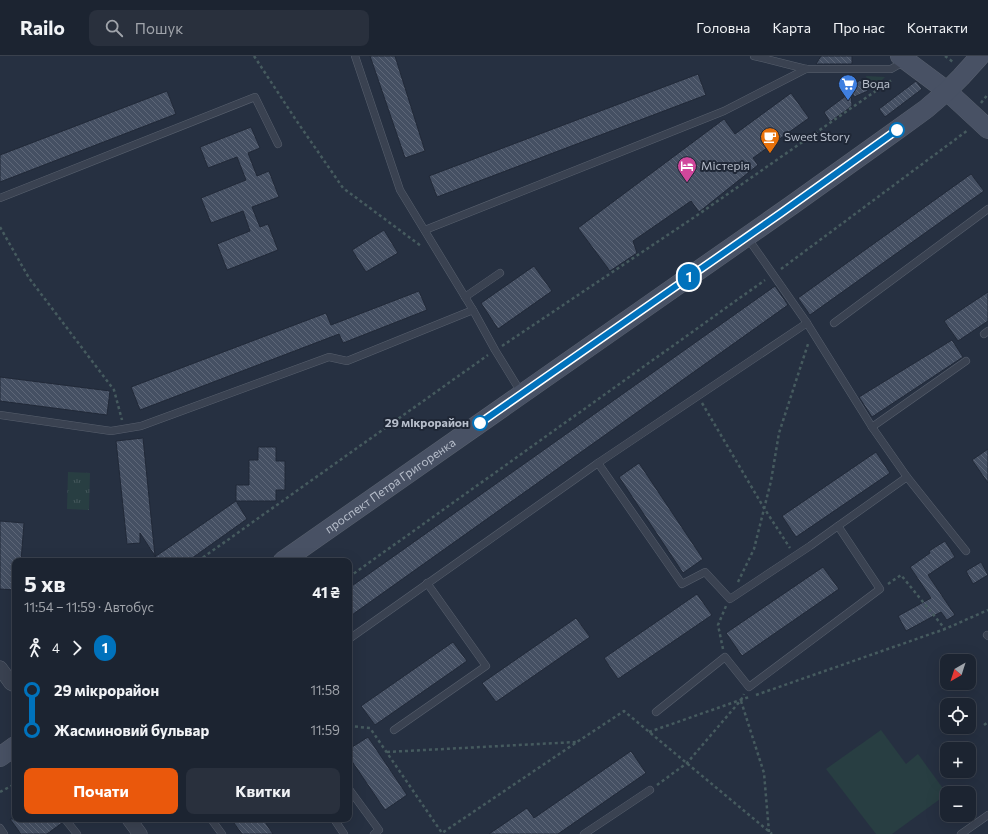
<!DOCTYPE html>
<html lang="uk">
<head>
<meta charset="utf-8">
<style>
	body { margin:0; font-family:Commissioner,sans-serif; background:#29303d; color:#f1f3f6; height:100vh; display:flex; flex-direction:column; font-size:15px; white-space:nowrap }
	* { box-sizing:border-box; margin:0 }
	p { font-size:13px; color:#a0a4ab }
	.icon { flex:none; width:22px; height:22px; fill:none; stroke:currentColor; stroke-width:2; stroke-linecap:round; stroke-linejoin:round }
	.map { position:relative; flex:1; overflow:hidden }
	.side { position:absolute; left:12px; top:502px; width:340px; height:264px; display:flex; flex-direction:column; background:#1c2431; border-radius:8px; box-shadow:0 4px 16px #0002,0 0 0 1px #3a414d }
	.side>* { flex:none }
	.badge { padding:0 8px; border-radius:13px; font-size:14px; line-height:26px }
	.needle { width:26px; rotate:219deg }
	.controls { position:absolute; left:940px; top:598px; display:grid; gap:8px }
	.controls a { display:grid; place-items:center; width:36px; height:36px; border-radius:8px; background:#1c2431; box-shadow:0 4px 16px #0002,0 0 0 1px #3a414d; font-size:20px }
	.map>.badge { position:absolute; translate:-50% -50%; box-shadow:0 0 0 2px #fff }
	.legs { display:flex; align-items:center; gap:6px; height:44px; padding:0 12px; font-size:13px }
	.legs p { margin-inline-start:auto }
	.summary { display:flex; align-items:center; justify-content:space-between; height:68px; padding:0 12px }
	h1 { font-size:22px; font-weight:700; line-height:30px }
	.primary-button { display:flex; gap:8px; margin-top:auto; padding:8px 12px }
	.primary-button a { flex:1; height:46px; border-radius:8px; background:#ea580c; color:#fff; font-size:16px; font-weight:700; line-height:46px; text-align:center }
	.primary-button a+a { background:#29303d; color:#f1f3f6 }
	ul { padding:0 12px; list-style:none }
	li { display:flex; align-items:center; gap:14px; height:40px; font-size:15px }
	li i { display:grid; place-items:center; width:6px; height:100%; margin:0 5px; background:currentColor }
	li i::after { content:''; width:10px; height:10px; margin:-5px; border:3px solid; border-radius:50%; background:#1c2431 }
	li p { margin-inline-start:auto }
	li:first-child i { background:linear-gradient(#0000 50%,currentColor 0) }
	li:last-child i { background:linear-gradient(currentColor 50%,#0000 0) }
	header { display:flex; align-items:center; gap:24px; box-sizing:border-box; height:56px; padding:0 20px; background:#1c2431; border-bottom:1px solid #3a414d }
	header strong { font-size:19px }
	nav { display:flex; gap:22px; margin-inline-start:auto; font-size:14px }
	.search { width:280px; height:36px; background:#29303d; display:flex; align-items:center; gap:10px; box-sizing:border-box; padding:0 14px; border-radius:8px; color:#a0a4ab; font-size:15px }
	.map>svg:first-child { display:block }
	.grass { fill:#283e42 }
	.park { fill:url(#park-tufts) }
	.building { fill:url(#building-back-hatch); stroke:#212938 }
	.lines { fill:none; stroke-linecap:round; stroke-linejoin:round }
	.lane-casing { stroke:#58606e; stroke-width:8 }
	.street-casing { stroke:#58606e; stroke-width:15 }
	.secondary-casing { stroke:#58606e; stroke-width:20 }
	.path { stroke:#465b5f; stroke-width:2.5; stroke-dasharray:3 3; stroke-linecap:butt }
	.lane { stroke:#3a4251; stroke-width:7 }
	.street { stroke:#3a4251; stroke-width:14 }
	.secondary { stroke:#485164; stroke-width:19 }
	.line-1-casing { stroke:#fff; stroke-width:9 }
	.line-1 { stroke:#0072bc; stroke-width:6 }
	.stop-1-dot { fill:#fff; stroke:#0072bc; stroke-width:2 }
	.labels { text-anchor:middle; stroke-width:4; stroke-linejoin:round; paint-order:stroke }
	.poi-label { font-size:12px; fill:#b7becb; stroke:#1f2736; text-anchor:start }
	.stop-label { font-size:12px; font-weight:bold; fill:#b7becb; stroke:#1f2736; text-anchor:end }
	.street-label { font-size:12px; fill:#b7becb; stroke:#1f2736 }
</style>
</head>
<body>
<header>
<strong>Railo</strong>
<div class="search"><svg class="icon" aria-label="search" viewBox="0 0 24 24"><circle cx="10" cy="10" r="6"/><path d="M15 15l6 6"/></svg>Пошук</div>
<nav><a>Головна</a><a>Карта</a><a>Про нас</a><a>Контакти</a></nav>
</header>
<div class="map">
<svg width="988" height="778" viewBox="0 0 988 778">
	<defs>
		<pattern id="park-tufts" width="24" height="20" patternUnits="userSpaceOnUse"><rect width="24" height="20" fill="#283e42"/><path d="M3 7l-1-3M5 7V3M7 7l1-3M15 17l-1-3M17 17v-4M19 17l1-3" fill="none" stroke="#45585c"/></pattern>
		<pattern id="building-back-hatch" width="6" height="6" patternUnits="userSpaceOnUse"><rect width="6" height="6" fill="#455063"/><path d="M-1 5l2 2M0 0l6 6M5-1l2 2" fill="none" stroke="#5e6778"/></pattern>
	</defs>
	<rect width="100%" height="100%" fill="#263041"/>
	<!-- grass -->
	<g class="grass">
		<path d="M866,20L885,21L878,28L870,33Z"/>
		<path d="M881,674L906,708L918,698L947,738L892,778H876L826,713Z"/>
	</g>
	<!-- park -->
	<path class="park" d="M68,416L90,417L89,454L67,453Z"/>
	<!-- building -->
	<g class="building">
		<path d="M370,0H395L425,95L405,102Z"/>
		<path d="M821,0H852V8H816Z"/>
		<path d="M698,18L706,39L437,141L429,120Z"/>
		<path d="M864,23L868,35L854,41L849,29Z"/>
		<path d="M916,25L922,33L885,61L879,53Z"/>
		<path d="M167,35L176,58L0,126V99Z"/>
		<path d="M851,36L852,50L830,66L824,56Z"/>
		<path d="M791,37L809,62L753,102L758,109L699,156L691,145L633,185L637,197L610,215L578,172L724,63L735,78Z"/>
		<path d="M251,71L260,92L248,97L257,120L269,115L279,141L252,151L260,171L268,168L278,194L227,214L217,188L250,175L243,155L211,167L201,142L246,124L237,101L208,112L200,91Z"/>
		<path d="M971,118L984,135L810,259L798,242Z"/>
		<path d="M384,174L398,197L366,216L352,194Z"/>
		<path d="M534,210L552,235L498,273L481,247Z"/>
		<path d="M775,230L788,249L349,561V532Z"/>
		<path d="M419,235L427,254L343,287L339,278L140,354L131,331L326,257L331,269Z"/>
		<path d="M988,236V265L958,285L944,265Z"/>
		<path d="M952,284L963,301L872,361L859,341Z"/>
		<path d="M0,321L110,335L107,359L0,345Z"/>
		<path d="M143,382L155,500L140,477V487L127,488L116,385Z"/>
		<path d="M258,391H276V405H285V434H276V445H236V429H249V404H258Z"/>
		<path d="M988,393V427L972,404Z"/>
		<path d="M876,396L890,417L796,481L782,460Z"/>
		<path d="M639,407L703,503L683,517L619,421Z"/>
		<path d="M236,445L247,463L188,505H149Z"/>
		<path d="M0,465L24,467L21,505H15V534L0,533Z"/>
		<path d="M945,485L955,501L928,519L955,559L947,564L941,556L906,575L898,560L931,542L910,511L930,497L929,495Z"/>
		<path d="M981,506L988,519L973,528L966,515Z"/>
		<path d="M823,511L839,533L742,600L726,577Z"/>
		<path d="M697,538L712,559L618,623L604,602Z"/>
		<path d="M576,562L590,581L496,646L482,627Z"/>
		<path d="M453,586L467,605L375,669L361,650Z"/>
		<path d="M368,681L407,739L385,754L349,701V693Z"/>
		<path d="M631,695L646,717L558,778H489L527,752L534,762Z"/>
		<path d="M10,763H60L62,767L47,778H21Z"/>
		<path d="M231,763H263L273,778H242Z"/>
	</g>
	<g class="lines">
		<defs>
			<g id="lane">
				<path d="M355,0L400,134L473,254L495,294L522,338"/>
				<path d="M754,0L806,13H891L898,9L904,3"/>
				<path d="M0,142L255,41L278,88"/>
				<path d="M425,174L724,55L806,13"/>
				<path d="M465,241L500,217"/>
				<path d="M834,267L988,153"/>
				<path d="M984,278L988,275"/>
				<path d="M0,359L111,375L141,370L329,301L347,305L473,254"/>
				<path d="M872,371L966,305"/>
				<path d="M598,407L682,528L705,516L730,543L810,490L838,470"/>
				<path d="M907,421L966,495"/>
				<path d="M987,579L988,580"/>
				<path d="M349,583L598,407L807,267"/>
				<path d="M656,656L725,601L749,631L880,533L838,470L907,421L872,371L807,267L747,181"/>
				<path d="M394,674L486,610L427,527"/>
				<path d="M349,733L379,774L374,778"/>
				<path d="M65,763L77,778"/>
				<path d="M211,763L222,778"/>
				<path d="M334,763L344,778"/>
				<path d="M0,772L4,778"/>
				<path d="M584,778L650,734"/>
				<path d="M961,778L988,759"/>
			</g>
			<g id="street">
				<path d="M0,612L11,627L15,629"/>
				<path d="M129,763L140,778"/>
			</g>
			<g id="secondary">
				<path d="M900,0L947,35L988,73"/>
				<path id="s1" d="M283,505L792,149L897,74L926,53L947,35L961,21L980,0"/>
				<path d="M0,701L15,690"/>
			</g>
		</defs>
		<!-- lane casing -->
		<use href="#lane" class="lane-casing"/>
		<!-- street casing -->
		<use href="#street" class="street-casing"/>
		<!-- secondary casing -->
		<use href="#secondary" class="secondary-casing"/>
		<!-- path -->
		<g class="path">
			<path d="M254,0L296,64L343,132L421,190"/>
			<path d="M945,0L953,6"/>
			<path d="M981,47L988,38"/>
			<path d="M0,171L29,222L114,334L122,364"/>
			<path d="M781,213L968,74"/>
			<path d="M502,290L699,158L893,23"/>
			<path d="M702,347L764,452L790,492"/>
			<path d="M198,505L488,299"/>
			<path d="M349,521L765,224"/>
			<path d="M738,526L754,493L771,425L779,377L808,288"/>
			<path d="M888,528L901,519L945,573"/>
			<path d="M723,593L718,569L726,550"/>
			<path d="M756,639L945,573L988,554"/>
			<path d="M741,645L764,717L769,776"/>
			<path d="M984,669L988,666"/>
			<path d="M349,670L370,672L442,777L577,686L624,655L772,778"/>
			<path d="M649,676L749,641"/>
			<path d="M387,696L576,686"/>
			<path d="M657,729L687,707L741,644L744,638"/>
			<path d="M0,736L15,728"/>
		</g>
		<!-- lane -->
		<use href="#lane" class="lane"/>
		<!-- street -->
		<use href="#street" class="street"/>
		<!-- secondary -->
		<use href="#secondary" class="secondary"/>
	</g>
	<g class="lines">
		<defs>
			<path id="line-1" d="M480,367L781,157L897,74"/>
		</defs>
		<!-- line-1 casing -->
		<use href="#line-1" class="line-1-casing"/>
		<!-- line-1 -->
		<use href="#line-1" class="line-1"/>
	</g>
	<!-- icons -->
	<defs>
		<symbol id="supermarket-pin" viewBox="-11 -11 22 30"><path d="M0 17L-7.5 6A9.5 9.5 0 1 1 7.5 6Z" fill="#3f7fe0" stroke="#1f2736"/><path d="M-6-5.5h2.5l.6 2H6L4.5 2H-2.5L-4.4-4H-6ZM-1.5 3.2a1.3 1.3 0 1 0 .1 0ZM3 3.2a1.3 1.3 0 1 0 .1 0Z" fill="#fff"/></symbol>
		<symbol id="cafe-pin" viewBox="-11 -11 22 30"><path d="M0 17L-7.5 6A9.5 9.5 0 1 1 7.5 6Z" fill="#e8710a" stroke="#1f2736"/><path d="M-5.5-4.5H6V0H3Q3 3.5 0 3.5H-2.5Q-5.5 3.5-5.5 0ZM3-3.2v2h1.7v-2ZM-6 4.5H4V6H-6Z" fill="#fff"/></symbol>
		<symbol id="hotel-pin" viewBox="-11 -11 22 30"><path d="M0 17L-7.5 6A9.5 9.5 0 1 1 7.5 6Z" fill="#d1479c" stroke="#1f2736"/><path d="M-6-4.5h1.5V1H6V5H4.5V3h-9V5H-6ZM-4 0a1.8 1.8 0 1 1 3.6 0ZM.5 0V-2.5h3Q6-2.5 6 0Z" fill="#fff"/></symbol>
	</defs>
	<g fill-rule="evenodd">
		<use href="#supermarket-pin" x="837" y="17" width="22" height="30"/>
		<use href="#cafe-pin" x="759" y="70" width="22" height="30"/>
		<use href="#hotel-pin" x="676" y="99" width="22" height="30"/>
	</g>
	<!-- markers -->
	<g class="stop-1-dot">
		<circle cx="897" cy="74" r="7"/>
		<circle cx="480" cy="367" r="7"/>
	</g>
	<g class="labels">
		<!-- poi labels -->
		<g class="poi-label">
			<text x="862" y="32">Вода</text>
			<text x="784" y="85">Sweet Story</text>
			<text x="701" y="114">Містерія</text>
		</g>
		<!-- stop labels -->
		<g class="stop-label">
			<text x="469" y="371">29 мікрорайон</text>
		</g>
		<!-- street labels -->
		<g class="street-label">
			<text dy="4" stroke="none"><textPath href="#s1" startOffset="131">проспект Петра Григоренка</textPath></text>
		</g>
	</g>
</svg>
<div class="controls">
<a><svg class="needle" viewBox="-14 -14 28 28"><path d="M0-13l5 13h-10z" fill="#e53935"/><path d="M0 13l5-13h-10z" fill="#a0a4ab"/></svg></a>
<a><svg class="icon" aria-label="locate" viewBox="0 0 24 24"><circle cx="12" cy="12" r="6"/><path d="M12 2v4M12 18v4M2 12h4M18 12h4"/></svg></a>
<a>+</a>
<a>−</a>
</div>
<b class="badge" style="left:689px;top:221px;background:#0072bc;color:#fff">1</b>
<section class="side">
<div class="summary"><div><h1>5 хв</h1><p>11:54 – 11:59 · Автобус</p></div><b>41 ₴</b></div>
<div class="legs"><svg class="icon" aria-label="walk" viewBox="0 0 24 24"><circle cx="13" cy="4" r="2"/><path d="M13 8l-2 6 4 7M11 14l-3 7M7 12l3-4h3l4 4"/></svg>4<svg class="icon" aria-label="forward" viewBox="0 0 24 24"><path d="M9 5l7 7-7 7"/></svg><b class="badge" style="background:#0072bc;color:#fff">1</b></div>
<ul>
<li><i style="color:#0072bc"></i><b>29 мікрорайон</b><p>11:58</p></li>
<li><i style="color:#0072bc"></i><b>Жасминовий бульвар</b><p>11:59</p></li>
</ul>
<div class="primary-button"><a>Почати</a><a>Квитки</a></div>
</section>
</div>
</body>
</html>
